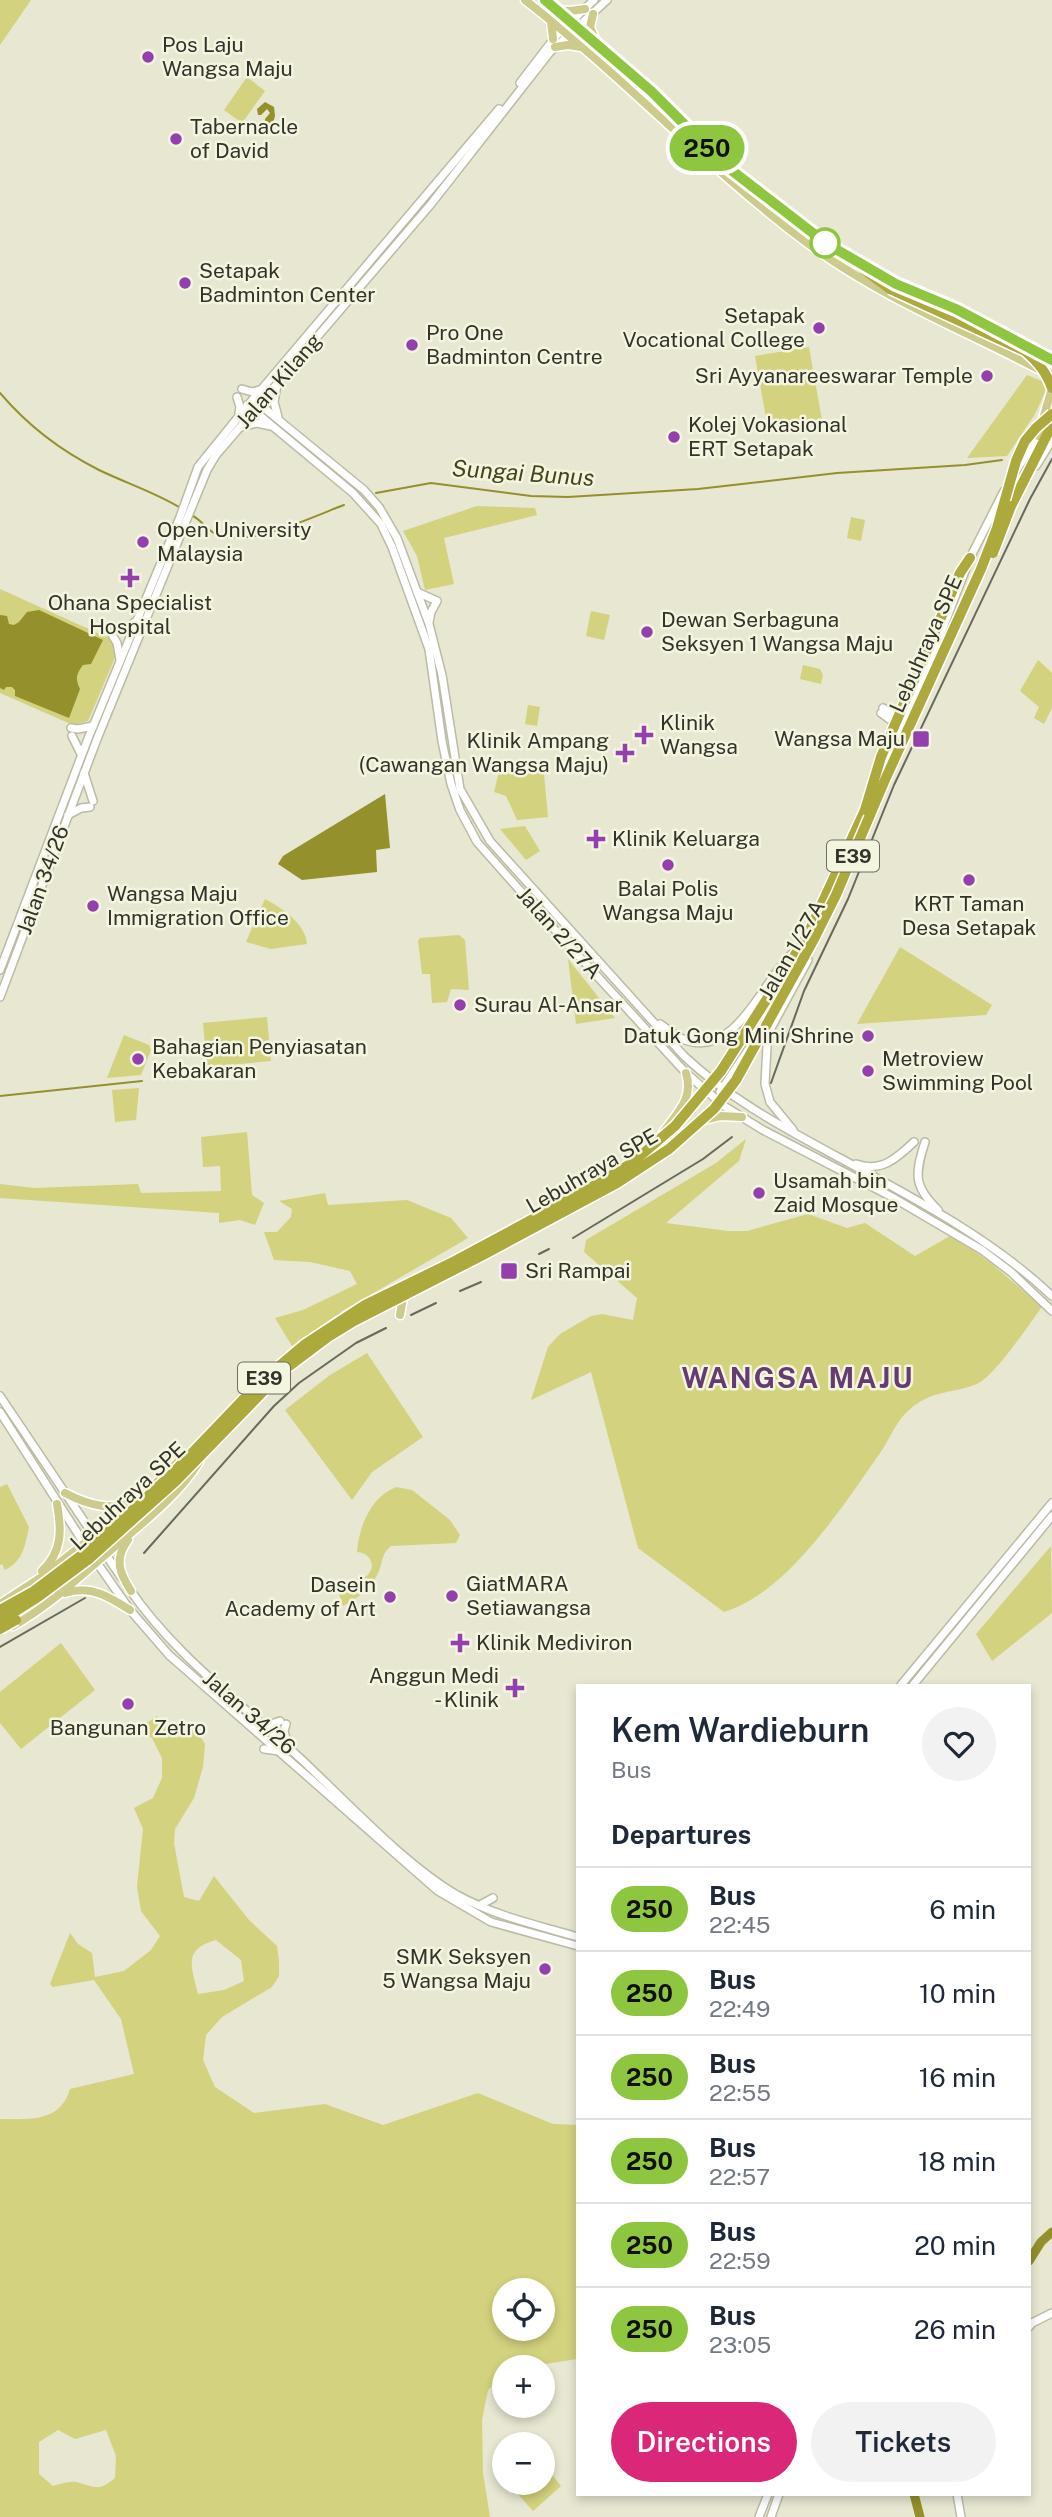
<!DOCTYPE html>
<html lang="en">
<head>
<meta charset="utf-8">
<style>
	body { margin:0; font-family:"Public Sans",sans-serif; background:#f2f2f3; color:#1f2937; height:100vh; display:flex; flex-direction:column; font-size:26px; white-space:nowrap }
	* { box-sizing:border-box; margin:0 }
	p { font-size:23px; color:#747a83 }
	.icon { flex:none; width:38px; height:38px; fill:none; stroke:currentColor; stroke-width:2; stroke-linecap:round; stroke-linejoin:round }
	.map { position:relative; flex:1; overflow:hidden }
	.sheet { position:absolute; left:576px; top:1684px; width:455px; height:812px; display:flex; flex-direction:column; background:#fff; border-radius:0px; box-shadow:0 4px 10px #0003 }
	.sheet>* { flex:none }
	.badge { padding:0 14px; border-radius:23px; font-size:24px; line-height:46px }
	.controls { position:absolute; left:492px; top:2278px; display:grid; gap:14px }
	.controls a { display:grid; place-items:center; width:63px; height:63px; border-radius:50%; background:#fff; box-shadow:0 4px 10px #0003; font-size:35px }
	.map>.badge { position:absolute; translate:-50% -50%; box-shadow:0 0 0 4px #fff }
	h2 { padding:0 35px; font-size:26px; line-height:63px }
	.round { display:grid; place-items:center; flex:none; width:74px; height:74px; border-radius:37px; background:#f2f2f3 }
	.head { display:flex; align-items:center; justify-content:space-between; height:119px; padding:0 35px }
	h1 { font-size:33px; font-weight:600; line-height:52px }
	.button { display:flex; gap:14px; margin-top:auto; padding:14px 35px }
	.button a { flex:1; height:80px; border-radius:42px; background:#db2777; color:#fff; font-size:28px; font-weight:600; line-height:80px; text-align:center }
	.button a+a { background:#f2f2f3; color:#1f2937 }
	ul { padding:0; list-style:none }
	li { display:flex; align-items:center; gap:21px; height:84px; padding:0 35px; border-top:2px solid #e0e1e3 }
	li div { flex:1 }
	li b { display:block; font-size:26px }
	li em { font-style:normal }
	li .badge { min-width:77px; font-weight:700; text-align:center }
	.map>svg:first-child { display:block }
	.green { fill:#d3d27e; fill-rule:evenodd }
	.water { fill:#94902b }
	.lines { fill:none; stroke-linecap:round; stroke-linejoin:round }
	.stream { stroke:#94902b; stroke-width:2 }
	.river { stroke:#94902b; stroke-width:9 }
	.secondary-casing { stroke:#bbbba6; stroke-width:10 }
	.primary-casing { stroke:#fff; stroke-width:11 }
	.motorway-casing { stroke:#fff; stroke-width:13 }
	.secondary { stroke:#fff; stroke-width:7 }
	.primary { stroke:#cdcb8b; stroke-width:8 }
	.motorway { stroke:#aca93d; stroke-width:10 }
	.tram { stroke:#68685c; stroke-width:2 }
	.motorway-bridge-casing { stroke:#fff; stroke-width:13; stroke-linecap:butt }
	.motorway-bridge { stroke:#aca93d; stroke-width:10 }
	.line-casing { stroke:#fff; stroke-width:16 }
	.line { stroke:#8ec63f; stroke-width:10 }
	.poi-dot { fill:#933fad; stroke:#f4f5df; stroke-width:2.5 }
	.stop-dot { fill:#fff; stroke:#8ec63f; stroke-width:3.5 }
	.labels { text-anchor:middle; stroke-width:5; stroke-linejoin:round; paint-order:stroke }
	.shield { fill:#f4f5df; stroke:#6d6d61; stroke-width:2 }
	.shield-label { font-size:19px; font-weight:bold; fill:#33332b }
	.poi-label { font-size:21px; fill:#33332b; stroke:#f4f5df; text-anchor:start }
	.street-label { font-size:21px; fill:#33332b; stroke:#f4f5df }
	.water-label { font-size:23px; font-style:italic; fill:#45441b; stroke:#f4f5df }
	.district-label { font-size:28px; font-weight:bold; letter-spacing:2px; fill:#643b72; stroke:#f4f5df }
</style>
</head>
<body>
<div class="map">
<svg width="1052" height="2517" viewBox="0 0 1052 2517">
	<rect width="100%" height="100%" fill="#e7e7d2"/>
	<!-- green -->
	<g class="green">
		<path d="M0,0H31L0,45Z"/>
		<path d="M247,77L265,91L242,123L224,110Z"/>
		<path d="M809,347L822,420L768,429L755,356Z"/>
		<path d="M1027,375L1049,384L1035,414L1007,456L967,458Z"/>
		<path d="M477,506L535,508L537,515L444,538L454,584L425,590L417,556L403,531Z"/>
		<path d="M851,517L865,520L861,541L847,538Z"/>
		<path d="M0,589L113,640L117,653L88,721L73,725L0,693Z"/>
		<path d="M591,611L610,615L604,640L586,636Z"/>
		<path d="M772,615L788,617L786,630L771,624Z"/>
		<path d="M1038,660L1052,673V708L1044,724L1034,718L1039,707L1020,691Z"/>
		<path d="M803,665L820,669L823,675L821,684L800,679Z"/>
		<path d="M528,705L540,707L537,726L525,724Z"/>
		<path d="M543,763L548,817L517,820L506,796L494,792L500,768Z"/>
		<path d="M525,826L540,851L526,860L500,829Z"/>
		<path d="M265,899C282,908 305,923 307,944L271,949L246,942Z"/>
		<path d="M459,935L465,940L469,990L451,989L447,1002L432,1003L430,974H422L418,941L420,938Z"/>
		<path d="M900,947L992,1005L986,1015L857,1024Z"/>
		<path d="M568,959L572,964L615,1018L576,1024Z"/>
		<path d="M267,1017L271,1061L207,1067L203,1023Z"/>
		<path d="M124,1035L149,1045L151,1050L141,1075L107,1078Z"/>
		<path d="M139,1088L136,1120L115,1122L112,1090Z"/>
		<path d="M247,1132L252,1195L264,1203L255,1225L240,1220L219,1223V1213L0,1198V1184L34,1188L138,1184L141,1193L221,1191L220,1166L203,1167L201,1137Z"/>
		<path d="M746,1139L739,1161L666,1223L728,1231H747L808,1214L847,1228L865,1223L915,1256L952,1235L992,1264L1042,1307C1029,1324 995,1376 977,1384C951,1394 931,1390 909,1410C897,1420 890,1438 882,1450C845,1503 788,1593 724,1612L638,1548L591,1372L531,1400L548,1347L560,1334L591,1316L602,1314L633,1320L637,1298L584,1252L586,1240L716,1163Z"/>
		<path d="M325,1193L328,1205L407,1200L451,1218L468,1238L344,1310L292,1346L275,1318L303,1310L357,1284L350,1271L310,1262L274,1260L264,1232H277L291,1217L292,1209L279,1201Z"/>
		<path d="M367,1353L423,1437L372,1472L352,1500L285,1410L330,1375Z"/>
		<path d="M7,1484L29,1527C25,1546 23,1561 5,1570L2,1564L0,1565V1487Z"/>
		<path d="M396,1487L412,1490L450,1520L460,1535L456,1543L391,1546C382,1553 383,1560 379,1571C372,1588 358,1598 343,1606L338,1591L351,1588L352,1579C376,1582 379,1554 357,1552C359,1526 371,1497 396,1487Z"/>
		<path d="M1051,1546L1052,1613L992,1661L976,1634Z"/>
		<path d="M61,1643L95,1690L21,1749L0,1723V1692Z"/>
		<path d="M157,1716L177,1738L195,1728L205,1744L203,1767L194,1798L175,1829L174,1843L184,1897L199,1901L214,1876L249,1920L277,1946L279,1961V1976L272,1987L222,2017L206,2035L203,2060L215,2087L254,2113L325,2104L383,2125L478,2093L553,2124L577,2125V2359L520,2368H504V2376L488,2390L482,2420L483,2473L490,2517H0V2119C29,2119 60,2123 70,2089L134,2074L121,2019L94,1980L53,1987L50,1984L70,1933L78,1944L92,1953L95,1977L124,1971L151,1950L160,1936L141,1911L137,1887L143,1829L134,1808L153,1798L162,1778V1758L152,1738L136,1730ZM216,1940L241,1960L244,1981L224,1990L198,1994C191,1966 183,1949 216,1940ZM504,2291H542V2329H504ZM58,2430L75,2439L106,2430L116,2456L115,2478C98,2492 96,2487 76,2482C69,2481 60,2484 53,2486L39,2474V2442Z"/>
		<path d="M545,2466L561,2486L533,2511L516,2492L526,2483H542L543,2468Z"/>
	</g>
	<!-- water -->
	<g class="water">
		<path d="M265,102L274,107L275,116L272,126L261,132L256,125L265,123V119L270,113L267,109L261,115H258L257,109Z"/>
		<path d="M39,610L103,640L91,664L83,665C76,674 75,679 80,689L69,718L15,696V690L12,687H6L4,690L0,688V615L7,616L9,624L14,625L19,622L27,612Z"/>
		<path d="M385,794L390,848L376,850L377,872L302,880L278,864L283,856Z"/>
	</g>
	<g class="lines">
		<!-- stream -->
		<g class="stream">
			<path d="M0,393C28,426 61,451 99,470C126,483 154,492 179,507"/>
			<path d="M376,493L431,483L531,496L568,497L698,489L837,473L965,465L1002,460"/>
			<path d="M193,516C201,520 206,529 214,533C246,550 311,517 344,505"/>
			<path d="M0,1096L142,1081"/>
		</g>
		<!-- river -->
		<g class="river">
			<path d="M1029,2261L1041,2242L1052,2232"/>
			<path d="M914,2494L920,2517"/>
		</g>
		<defs>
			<g id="secondary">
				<path d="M520,83L556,36L594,0"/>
				<path d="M277,385L274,402L278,417"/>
				<path d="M242,389L252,392L260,390"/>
				<path d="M237,397L240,407L239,413"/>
				<path d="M253,399L364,490L379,507L397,538L429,624L442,675L460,789L490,841L684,1056C731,1100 781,1126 836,1156C910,1196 991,1238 1052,1296"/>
				<path d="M247,405L353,493L381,524L392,547L429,649L442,741L451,784L460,810L477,842L564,940L686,1073L724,1106L763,1130L892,1197L982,1250L1011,1272L1052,1311"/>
				<path d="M241,427L257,423L271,426"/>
				<path d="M1036,466L1052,440"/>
				<path d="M1016,471L1041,431"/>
				<path d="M417,592L437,601L431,612L429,622"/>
				<path d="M117,628L130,626L135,622"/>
				<path d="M111,633L117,643L120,660"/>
				<path d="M883,708L894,714L902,713"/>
				<path d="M881,713L896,724"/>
				<path d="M71,728L78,729L93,726"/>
				<path d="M72,736L81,754"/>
				<path d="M886,758L934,651L970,558L1004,491"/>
				<path d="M84,773L93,801"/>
				<path d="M68,815L81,808L90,807"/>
				<path d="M0,970L89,736L180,517L198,467L244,410L499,109"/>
				<path d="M0,997L97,739L207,470L216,455L431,204L550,52L607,0"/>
				<path d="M660,1024C669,1030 677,1038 688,1041C738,1055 762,981 792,954"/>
				<path d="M720,1092L750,1047"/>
				<path d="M793,1130L770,1102L765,1084L767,1046L771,1028L808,960"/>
				<path d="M925,1142C915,1174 913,1186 938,1210"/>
				<path d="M856,1164C881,1173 897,1158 914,1142"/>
				<path d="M0,1396L96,1539"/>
				<path d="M0,1412L87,1548"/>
				<path d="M104,1552L121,1577"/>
				<path d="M95,1560L130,1610L169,1655L438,1891L491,1922L578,1946"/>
				<path d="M128,1587C174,1655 241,1703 301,1759C347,1802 404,1864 457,1895C495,1916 537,1925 578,1937"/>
				<path d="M901,1685L1052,1503"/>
				<path d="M913,1685L1052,1516"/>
				<path d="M263,1723L272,1724L280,1721"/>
				<path d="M286,1724L284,1731L288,1747"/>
				<path d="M264,1749L279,1751"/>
				<path d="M480,1905L493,1898"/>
				<path d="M1029,2327L1032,2323L1052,2313"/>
				<path d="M957,2494L961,2517"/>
				<path d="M759,2517L768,2494"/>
				<path d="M771,2517L779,2494"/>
			</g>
			<g id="primary">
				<path d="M525,0C624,77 709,170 810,245C882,298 964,330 1042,371"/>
				<path d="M545,0L651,91L726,166L827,244L852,260"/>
				<path d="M558,10L570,11L585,9"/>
				<path d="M593,14L590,27L596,41"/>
				<path d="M551,21L553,39"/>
				<path d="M555,47L568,45L581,47"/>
				<path d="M872,272L956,309L1052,361"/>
				<path d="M1038,436L1052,388"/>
				<path d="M704,1120L720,1116L742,1117"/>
				<path d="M662,1134C677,1113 694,1099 686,1073"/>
				<path d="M400,1315L403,1298"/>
				<path d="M156,1483L182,1458"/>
				<path d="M65,1493C90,1506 112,1512 139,1499"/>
				<path d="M128,1540C114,1559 119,1572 131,1591"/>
				<path d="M42,1571C62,1552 62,1531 57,1504"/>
				<path d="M65,1593C91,1585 108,1596 130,1610"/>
				<path d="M0,1604L43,1576L129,1508"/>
				<path d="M13,1626C49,1606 79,1577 111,1550C142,1523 177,1497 199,1462"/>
			</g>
			<g id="motorway">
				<path d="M847,257L890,289"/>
				<path d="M1011,506L1052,425"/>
				<path d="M927,650L960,573L970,558"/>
				<path d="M721,1071L807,936L865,810"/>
			</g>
		</defs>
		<!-- secondary casing -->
		<use href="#secondary" class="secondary-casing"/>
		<!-- primary casing -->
		<use href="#primary" class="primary-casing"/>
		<!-- motorway casing -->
		<use href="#motorway" class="motorway-casing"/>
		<!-- secondary -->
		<use href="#secondary" class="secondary"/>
		<!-- primary -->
		<use href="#primary" class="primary"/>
		<!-- motorway -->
		<use href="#motorway" class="motorway"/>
		<!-- tram -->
		<g class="tram">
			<path d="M771,1083L804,991L848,899L894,785L1030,499L1052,459"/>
			<path d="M573,1238L703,1159L732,1137"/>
			<path d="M539,1254L549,1249"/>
			<path d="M460,1291L481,1282"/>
			<path d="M411,1315L436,1303"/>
			<path d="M144,1553L274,1406L299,1383L356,1343L386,1328"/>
			<path d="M0,1647L85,1598"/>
		</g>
		<defs>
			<g id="motorway-bridge">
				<path d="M890,289L1025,351C1038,362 1046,372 1052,388"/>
				<path d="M993,553L1011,506"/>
				<path d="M865,810L881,757L927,650"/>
				<path d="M0,1610L34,1591L87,1551L170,1476L259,1383L304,1345L365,1305L455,1261L583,1192L632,1163L675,1126L721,1071"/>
				<path d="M0,1621L38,1597L89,1559L176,1481L284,1370L328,1337L354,1321L483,1255L617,1183L669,1149L714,1109L736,1080L814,939L836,895L884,782L981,569L997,528L1016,461L1025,441L1036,428L1052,414"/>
				<path d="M0,1629L16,1620"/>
			</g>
		</defs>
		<!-- motorway-bridge casing -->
		<use href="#motorway-bridge" class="motorway-bridge-casing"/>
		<!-- motorway-bridge -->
		<use href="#motorway-bridge" class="motorway-bridge"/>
	</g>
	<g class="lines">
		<defs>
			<path id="line" d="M545,0L651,91L726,166L827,244L896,284L956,309L1052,360"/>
		</defs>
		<!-- line casing -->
		<use href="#line" class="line-casing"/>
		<!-- line -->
		<use href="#line" class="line"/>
	</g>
	<!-- markers -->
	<g class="poi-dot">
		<circle cx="148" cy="57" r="7"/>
		<circle cx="176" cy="139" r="7"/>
		<circle cx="185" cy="283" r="7"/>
		<circle cx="819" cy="328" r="7"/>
		<circle cx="412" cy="345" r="7"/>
		<circle cx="987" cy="376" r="7"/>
		<circle cx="674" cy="437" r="7"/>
		<circle cx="143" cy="542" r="7"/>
		<path d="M126.5 567.5h7v7h7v7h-7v7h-7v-7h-7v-7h7z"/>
		<circle cx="647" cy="632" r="7"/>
		<path d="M640.5 724.5h7v7h7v7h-7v7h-7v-7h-7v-7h7z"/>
		<rect x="912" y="730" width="18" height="18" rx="3.5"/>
		<path d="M621.5 742.5h7v7h7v7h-7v7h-7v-7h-7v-7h7z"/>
		<path d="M592.5 828.5h7v7h7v7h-7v7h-7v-7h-7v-7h7z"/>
		<circle cx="668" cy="865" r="7"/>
		<circle cx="969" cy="880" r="7"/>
		<circle cx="93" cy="906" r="7"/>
		<circle cx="460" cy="1005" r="7"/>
		<circle cx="868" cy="1036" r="7"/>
		<circle cx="138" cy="1059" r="7"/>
		<circle cx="868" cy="1071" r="7"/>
		<circle cx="759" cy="1193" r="7"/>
		<rect x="500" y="1262" width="18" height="18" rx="3.5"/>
		<circle cx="452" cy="1596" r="7"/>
		<circle cx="390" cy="1597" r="7"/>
		<path d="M456.5 1632.5h7v7h7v7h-7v7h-7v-7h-7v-7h7z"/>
		<path d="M511.5 1677.5h7v7h7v7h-7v7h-7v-7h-7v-7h7z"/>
		<circle cx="128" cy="1704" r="7"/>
		<circle cx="545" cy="1969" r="7"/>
	</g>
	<circle class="stop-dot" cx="825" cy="243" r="14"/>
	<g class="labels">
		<!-- shield labels -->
		<g class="shield">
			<rect x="827" y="840.5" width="52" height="31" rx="5"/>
			<rect x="238" y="1362.5" width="52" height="31" rx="5"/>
		</g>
		<g class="shield-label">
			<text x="853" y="863">E39</text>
			<text x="264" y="1385">E39</text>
		</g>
		<!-- poi labels -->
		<g class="poi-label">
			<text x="162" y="52">Pos Laju<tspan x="162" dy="24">Wangsa Maju</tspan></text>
			<text x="190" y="134">Tabernacle<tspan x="190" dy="24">of David</tspan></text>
			<text x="199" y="278">Setapak<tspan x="199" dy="24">Badminton Center</tspan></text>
			<text x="805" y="323" text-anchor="end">Setapak<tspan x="805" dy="24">Vocational College</tspan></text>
			<text x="426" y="340">Pro One<tspan x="426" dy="24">Badminton Centre</tspan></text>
			<text x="973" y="383" text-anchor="end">Sri Ayyanareeswarar Temple</text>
			<text x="688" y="432">Kolej Vokasional<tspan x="688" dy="24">ERT Setapak</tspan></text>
			<text x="157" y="537">Open University<tspan x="157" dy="24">Malaysia</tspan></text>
			<text x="130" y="610" text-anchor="middle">Ohana Specialist<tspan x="130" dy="24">Hospital</tspan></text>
			<text x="661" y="627">Dewan Serbaguna<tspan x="661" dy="24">Seksyen 1 Wangsa Maju</tspan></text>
			<text x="660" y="730">Klinik<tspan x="660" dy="24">Wangsa</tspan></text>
			<text x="905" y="746" text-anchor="end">Wangsa Maju</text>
			<text x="609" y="748" text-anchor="end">Klinik Ampang<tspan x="609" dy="24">(Cawangan Wangsa Maju)</tspan></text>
			<text x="612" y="846">Klinik Keluarga</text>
			<text x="668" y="896" text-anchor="middle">Balai Polis<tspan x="668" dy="24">Wangsa Maju</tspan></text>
			<text x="107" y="901">Wangsa Maju<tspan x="107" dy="24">Immigration Office</tspan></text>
			<text x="969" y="911" text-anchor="middle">KRT Taman<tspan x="969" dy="24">Desa Setapak</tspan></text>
			<text x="474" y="1012">Surau Al-Ansar</text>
			<text x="854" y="1043" text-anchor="end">Datuk Gong Mini Shrine</text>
			<text x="152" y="1054">Bahagian Penyiasatan<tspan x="152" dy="24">Kebakaran</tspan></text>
			<text x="882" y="1066">Metroview<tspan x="882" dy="24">Swimming Pool</tspan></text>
			<text x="773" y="1188">Usamah bin<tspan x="773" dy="24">Zaid Mosque</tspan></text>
			<text x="525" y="1278">Sri Rampai</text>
			<text x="466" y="1591">GiatMARA<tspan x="466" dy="24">Setiawangsa</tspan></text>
			<text x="376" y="1592" text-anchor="end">Dasein<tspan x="376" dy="24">Academy of Art</tspan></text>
			<text x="476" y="1650">Klinik Mediviron</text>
			<text x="499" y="1683" text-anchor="end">Anggun Medi<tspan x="499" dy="24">- Klinik</tspan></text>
			<text x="128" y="1735" text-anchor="middle">Bangunan Zetro</text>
			<text x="531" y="1964" text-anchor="end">SMK Seksyen<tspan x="531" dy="24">5 Wangsa Maju</tspan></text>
		</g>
		<!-- street labels -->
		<g class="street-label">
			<text transform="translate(279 381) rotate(-49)" y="7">Jalan Kilang</text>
			<text transform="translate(926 644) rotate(-66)" y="7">Lebuhraya SPE</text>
			<text transform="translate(43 880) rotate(-70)" y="7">Jalan 34/26</text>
			<text transform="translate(559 933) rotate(48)" y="7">Jalan 2/27A</text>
			<text transform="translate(792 950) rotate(-60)" y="7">Jalan 1/27A</text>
			<text transform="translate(592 1171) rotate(-30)" y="7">Lebuhraya SPE</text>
			<text transform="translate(128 1496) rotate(-43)" y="7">Lebuhraya SPE</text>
			<text transform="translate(249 1713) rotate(41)" y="7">Jalan 34/26</text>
		</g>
		<!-- water labels -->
		<g class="water-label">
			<text transform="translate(523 473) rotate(4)" y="8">Sungai Bunus</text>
		</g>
		<!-- district labels -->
		<g class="district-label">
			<text x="798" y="1388">WANGSA MAJU</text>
		</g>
	</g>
</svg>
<div class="controls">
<a><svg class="icon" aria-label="locate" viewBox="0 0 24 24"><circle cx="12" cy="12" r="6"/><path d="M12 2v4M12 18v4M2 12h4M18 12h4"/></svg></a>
<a>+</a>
<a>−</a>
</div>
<b class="badge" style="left:707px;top:148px;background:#8ec63f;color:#111">250</b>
<section class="sheet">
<div class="head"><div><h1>Kem Wardieburn</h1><p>Bus</p></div><a class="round"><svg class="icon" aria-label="heart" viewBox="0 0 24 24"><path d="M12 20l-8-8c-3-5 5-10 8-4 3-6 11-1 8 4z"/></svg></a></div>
<h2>Departures</h2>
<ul>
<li><span class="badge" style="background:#8ec63f;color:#111">250</span><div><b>Bus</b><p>22:45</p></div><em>6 min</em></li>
<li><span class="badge" style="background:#8ec63f;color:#111">250</span><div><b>Bus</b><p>22:49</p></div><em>10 min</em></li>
<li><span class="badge" style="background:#8ec63f;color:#111">250</span><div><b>Bus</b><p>22:55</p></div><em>16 min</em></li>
<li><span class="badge" style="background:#8ec63f;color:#111">250</span><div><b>Bus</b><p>22:57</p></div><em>18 min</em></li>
<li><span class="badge" style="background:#8ec63f;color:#111">250</span><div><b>Bus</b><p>22:59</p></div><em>20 min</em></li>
<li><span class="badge" style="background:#8ec63f;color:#111">250</span><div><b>Bus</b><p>23:05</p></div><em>26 min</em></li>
</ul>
<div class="button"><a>Directions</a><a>Tickets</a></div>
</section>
</div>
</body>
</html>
